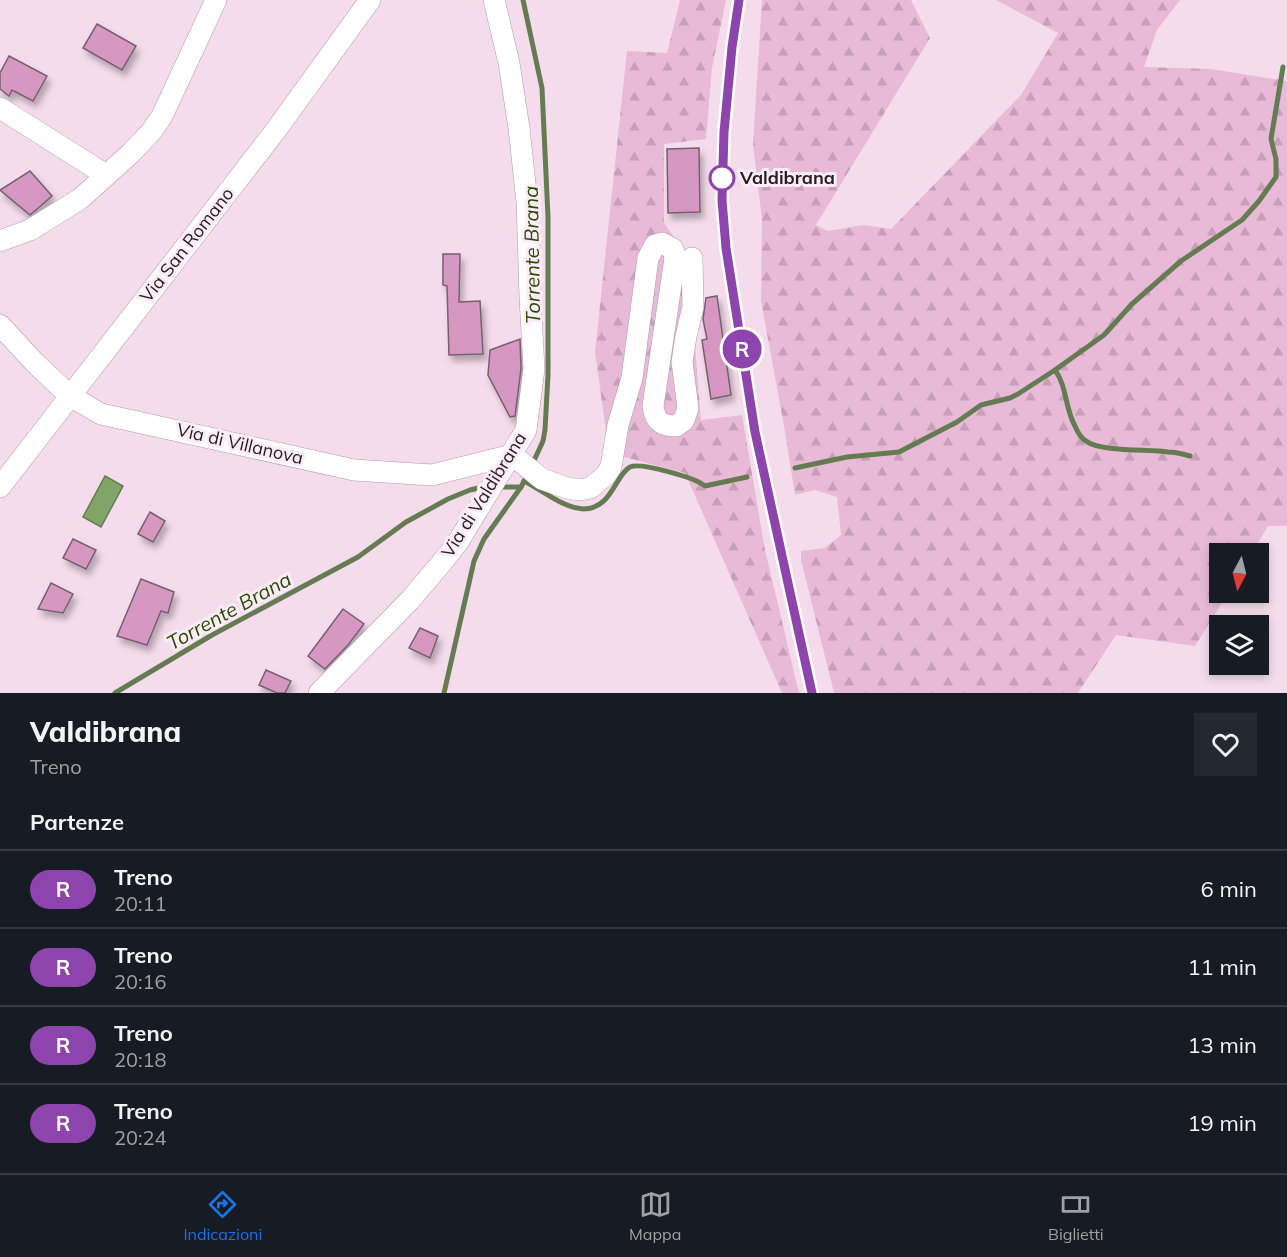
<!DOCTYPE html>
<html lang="it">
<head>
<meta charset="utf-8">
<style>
	body { margin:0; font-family:Mulish,sans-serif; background:#242831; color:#f1f3f6; height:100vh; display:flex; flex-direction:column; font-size:22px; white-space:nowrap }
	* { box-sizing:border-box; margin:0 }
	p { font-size:20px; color:#9ea1a6 }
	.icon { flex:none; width:33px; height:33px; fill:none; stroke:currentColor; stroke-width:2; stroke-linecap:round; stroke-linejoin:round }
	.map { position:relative; height:693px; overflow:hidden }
	.panel { display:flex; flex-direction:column; background:#171b24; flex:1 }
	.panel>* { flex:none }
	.badge { padding:0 12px; border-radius:20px; font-size:21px; line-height:39px }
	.needle { width:39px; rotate:187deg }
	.controls { position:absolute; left:1209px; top:543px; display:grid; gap:12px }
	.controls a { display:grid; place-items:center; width:60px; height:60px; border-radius:0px; background:#171b24; box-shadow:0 3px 9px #0003; font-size:30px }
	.map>.badge { position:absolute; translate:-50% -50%; box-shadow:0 0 0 3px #fff }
	h2 { padding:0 30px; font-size:22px; line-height:54px }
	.round { display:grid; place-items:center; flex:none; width:63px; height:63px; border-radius:0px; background:#242831 }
	.headline { display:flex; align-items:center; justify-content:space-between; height:102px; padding:0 30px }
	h1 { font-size:28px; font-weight:800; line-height:45px }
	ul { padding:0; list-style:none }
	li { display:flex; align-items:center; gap:18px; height:78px; padding:0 30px; border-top:2px solid #363941 }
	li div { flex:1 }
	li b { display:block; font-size:22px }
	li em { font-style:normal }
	li .badge { min-width:66px; font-weight:700; text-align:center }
	.tabs { display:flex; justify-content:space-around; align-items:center; height:84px; border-top:2px solid #363941; background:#171b24; font-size:16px; color:#9ea1a6 }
	.tabs a { display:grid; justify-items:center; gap:3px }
	.tabs .current { color:#1a73e8 }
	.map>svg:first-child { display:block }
	.forest { fill:url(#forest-firs) }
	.water { fill:#80a567; stroke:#657c53; stroke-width:1.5 }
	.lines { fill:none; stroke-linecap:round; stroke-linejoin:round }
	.stream { stroke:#657c53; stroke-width:5 }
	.building { fill:#d797c3; stroke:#75606e; stroke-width:1.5; filter:url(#shadow) }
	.minor-casing { stroke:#b29aaa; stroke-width:22 }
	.minor { stroke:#fff; stroke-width:21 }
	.rail { stroke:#675962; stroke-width:4.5; stroke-dasharray:12 6; stroke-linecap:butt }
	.line-casing { stroke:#fff; stroke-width:14 }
	.line { stroke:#8e44ad; stroke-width:9 }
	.stop-dot { fill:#fff; stroke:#8e44ad; stroke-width:3 }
	.labels { text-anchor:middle; stroke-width:6; stroke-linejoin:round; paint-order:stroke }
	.stop-label { font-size:18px; font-weight:bold; fill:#271e24; stroke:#fcecf6; text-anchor:start }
	.street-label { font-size:18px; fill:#271e24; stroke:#fcecf6 }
	.water-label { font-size:20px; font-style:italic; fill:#294b06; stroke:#fcecf6 }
</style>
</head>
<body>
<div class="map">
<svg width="1287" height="693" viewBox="0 0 1287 693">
	<defs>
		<pattern id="forest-firs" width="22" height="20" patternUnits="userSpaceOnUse" patternTransform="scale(1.5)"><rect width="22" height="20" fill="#e8bad8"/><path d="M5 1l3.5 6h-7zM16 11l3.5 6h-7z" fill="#c79fb9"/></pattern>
		<filter id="shadow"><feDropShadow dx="3.5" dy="6" stdDeviation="3" flood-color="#0004"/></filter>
	</defs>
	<rect width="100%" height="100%" fill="#f5dcec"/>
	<!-- forest -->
	<g class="forest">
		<path d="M680,0H726L712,68L706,139L664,144V223L684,251L693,321L701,420L742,415L765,550L799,693H782L685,473L609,453L595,352L627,51L667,53Z"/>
		<path d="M762,0H911L930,38L816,225L828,231L864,225L891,229L1021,95L1058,33L996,0H1180L1157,30L1144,67L1211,69L1287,81V526H1268L1252,553L1220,554V592L1228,593L1195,646L1116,635L1078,693H834L801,560V551L825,548L841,535L837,497L815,490L795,495L784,426L761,301L762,220L753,144Z"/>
	</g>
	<!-- water -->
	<path class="water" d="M105,476L123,486L101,527L83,517Z"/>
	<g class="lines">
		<!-- stream -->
		<g class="stream">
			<path d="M523,0L542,88L548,217V375L545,430L543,441L532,465"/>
			<path d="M1055,370C1067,386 1065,409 1075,426C1077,431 1081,438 1086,441C1100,452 1149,449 1168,452C1175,452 1183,454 1190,456"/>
			<path d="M795,468L847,457L899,452L957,422L981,405L1010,398L1018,394L1055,370L1104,335L1132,304L1181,261L1242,220L1259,201L1276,177V159L1271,139L1283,67"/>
			<path d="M524,481C542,490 563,508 583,509C612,509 615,475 630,467C641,462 696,478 705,486L747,477"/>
			<path d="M502,487H521"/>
			<path d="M115,693L212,635L358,557L406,522L448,499L470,490L483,487"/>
			<path d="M444,693L474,561L484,539L521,487L528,474"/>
		</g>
	</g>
	<!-- building -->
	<g class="building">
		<path d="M97,24L136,46L122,70L83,48Z"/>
		<path d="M9,56L47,76L33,101L12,90L9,96L0,89V73Z"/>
		<path d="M699,148L700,212L668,213L667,149Z"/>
		<path d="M30,171L52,196L30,215L0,190Z"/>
		<path d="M443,254H460L459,302L480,301L483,354L449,355L447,286L443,285Z"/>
		<path d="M717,296L731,395L711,399L702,340L707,339L703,319L706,298Z"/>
		<path d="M520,339L521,369L515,416L510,417L488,375L490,350Z"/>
		<path d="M150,512L165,521L153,542L138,534Z"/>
		<path d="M73,539L96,550L86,569L63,558Z"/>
		<path d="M141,579L174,592L168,613L161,611L147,645L117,636Z"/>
		<path d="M51,583L73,594L63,613L38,609Z"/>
		<path d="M343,609L364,624L348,645L325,669L308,656Z"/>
		<path d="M420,628L438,636L430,658L409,648Z"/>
		<path d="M266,670L291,681L285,693H277L259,685Z"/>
	</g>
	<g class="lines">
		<defs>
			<g id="minor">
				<path d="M0,108L106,175"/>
				<path d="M0,241L30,230L80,199L130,154L151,132L162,116L216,0"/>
				<path d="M0,325L34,362L70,396L101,414L354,470L432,475L512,455"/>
				<path d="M512,455L542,479L567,488L580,490L590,488L605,476L611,467L618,425L632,378L648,258L655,245L662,243L673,249L675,258L653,406C655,421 661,426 676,426L684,420L688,408L682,362L686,336L693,307L692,258"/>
				<path d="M0,487L276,130L370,0"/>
				<path d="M319,693L410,600L444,560L458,542L526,430L534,369L530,297L527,202L519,128L509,63L494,0"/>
			</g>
		</defs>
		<!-- minor casing -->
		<use href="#minor" class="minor-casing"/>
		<!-- minor -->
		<use href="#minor" class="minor"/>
		<!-- rail -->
		<path class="rail" d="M739,0C728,65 721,132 722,199C723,247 733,295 741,342C760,461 787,575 813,693"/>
	</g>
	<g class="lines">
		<defs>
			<path id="line" d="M739,0L732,47L724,132L722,200L726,248L755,432L812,693"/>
		</defs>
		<!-- line casing -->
		<use href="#line" class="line-casing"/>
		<!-- line -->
		<use href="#line" class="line"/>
	</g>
	<!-- markers -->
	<circle class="stop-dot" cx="722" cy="178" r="12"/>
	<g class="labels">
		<!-- stop labels -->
		<g class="stop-label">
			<text x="740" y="184">Valdibrana</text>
		</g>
		<!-- street labels -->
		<g class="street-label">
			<text transform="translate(187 245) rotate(-52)" y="6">Via San Romano</text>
			<text transform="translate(240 444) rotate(13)" y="6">Via di Villanova</text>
			<text transform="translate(484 495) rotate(-58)" y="6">Via di Valdibrana</text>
		</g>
		<!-- water labels -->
		<g class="water-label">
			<text transform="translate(532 255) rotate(-91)" y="7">Torrente Brana</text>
			<text transform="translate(229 611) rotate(-29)" y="7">Torrente Brana</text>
		</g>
	</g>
</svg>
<div class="controls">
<a><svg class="needle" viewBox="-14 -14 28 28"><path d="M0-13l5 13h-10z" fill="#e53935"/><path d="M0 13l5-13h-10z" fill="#9ea1a6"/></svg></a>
<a><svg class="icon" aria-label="layers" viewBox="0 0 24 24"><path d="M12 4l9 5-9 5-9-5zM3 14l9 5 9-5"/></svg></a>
</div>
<b class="badge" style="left:742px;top:349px;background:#8e44ad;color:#fff">R</b>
</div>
<section class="panel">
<div class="headline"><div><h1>Valdibrana</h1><p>Treno</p></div><a class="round"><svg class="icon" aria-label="heart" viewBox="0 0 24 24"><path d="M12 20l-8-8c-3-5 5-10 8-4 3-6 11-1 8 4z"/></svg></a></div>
<h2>Partenze</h2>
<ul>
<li><span class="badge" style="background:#8e44ad;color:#fff">R</span><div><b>Treno</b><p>20:11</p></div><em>6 min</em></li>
<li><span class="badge" style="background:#8e44ad;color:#fff">R</span><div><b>Treno</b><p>20:16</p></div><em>11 min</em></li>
<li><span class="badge" style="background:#8e44ad;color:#fff">R</span><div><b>Treno</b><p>20:18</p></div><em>13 min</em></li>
<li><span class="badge" style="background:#8e44ad;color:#fff">R</span><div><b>Treno</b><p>20:24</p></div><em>19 min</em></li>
</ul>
</section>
<nav class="tabs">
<a class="current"><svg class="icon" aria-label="directions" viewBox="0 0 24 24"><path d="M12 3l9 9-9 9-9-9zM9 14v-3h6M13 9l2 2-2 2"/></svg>Indicazioni</a>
<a><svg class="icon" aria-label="map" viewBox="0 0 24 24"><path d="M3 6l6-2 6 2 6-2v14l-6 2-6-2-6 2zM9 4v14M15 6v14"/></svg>Mappa</a>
<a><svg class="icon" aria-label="tickets" viewBox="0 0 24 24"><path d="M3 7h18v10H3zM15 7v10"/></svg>Biglietti</a>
</nav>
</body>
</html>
